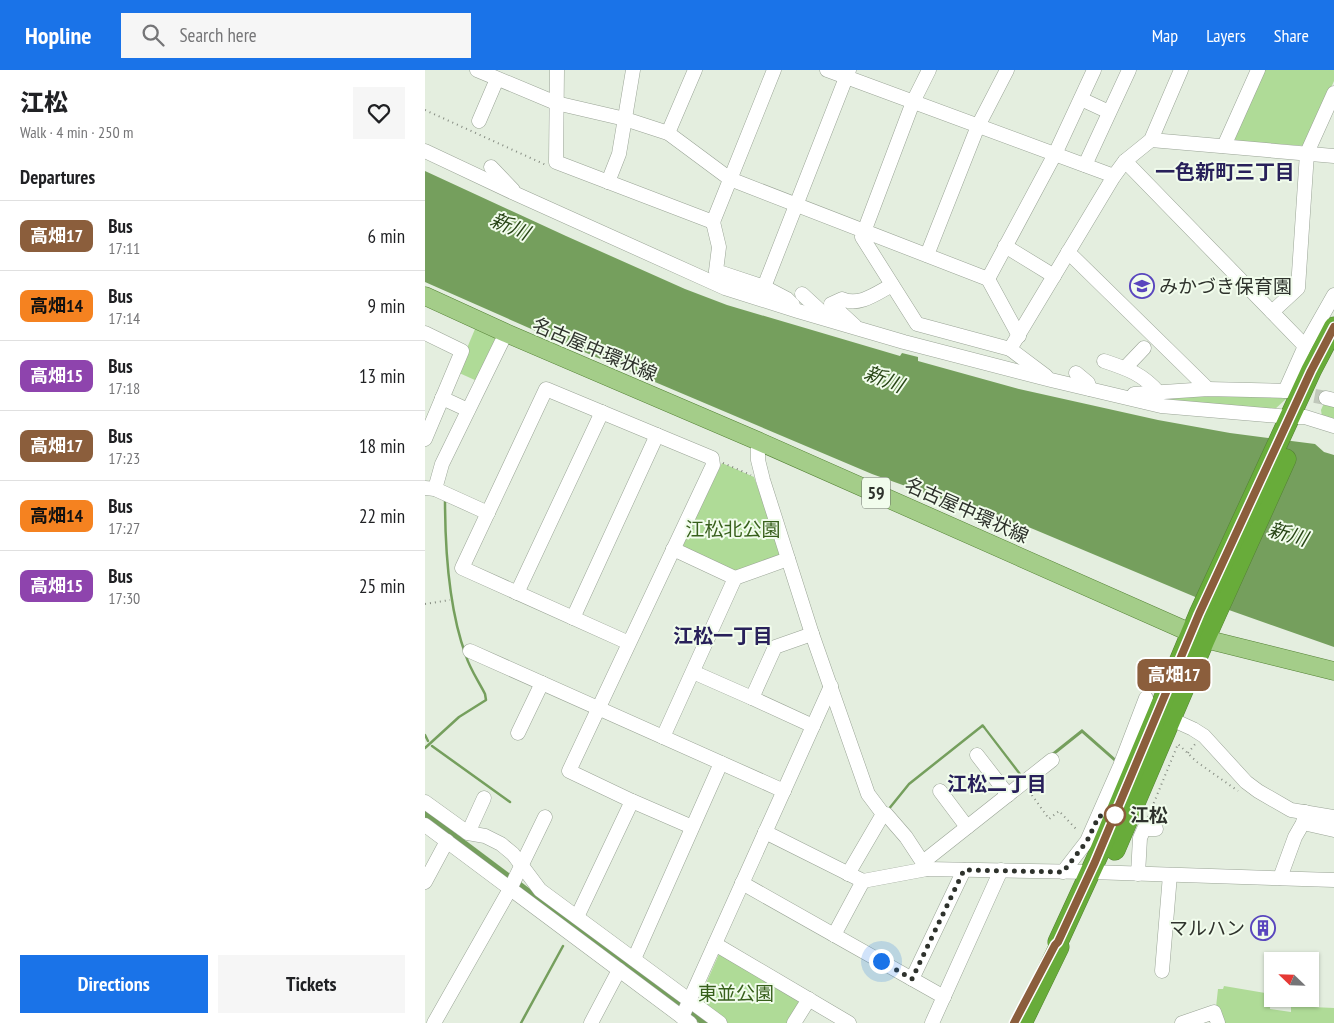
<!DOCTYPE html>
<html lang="en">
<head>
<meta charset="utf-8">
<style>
	body { margin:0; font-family:"PT Sans Narrow","Noto Sans JP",sans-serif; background:#f6f6f6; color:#202124; height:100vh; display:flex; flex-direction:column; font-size:19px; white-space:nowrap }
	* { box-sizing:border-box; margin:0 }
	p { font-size:16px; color:#757577 }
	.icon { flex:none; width:28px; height:28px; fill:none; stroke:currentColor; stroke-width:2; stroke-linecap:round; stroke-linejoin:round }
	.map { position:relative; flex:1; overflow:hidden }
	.sheet { display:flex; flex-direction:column; background:#fff; width:425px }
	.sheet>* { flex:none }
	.badge { padding:0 10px; border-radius:8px; font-size:18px; line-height:32px }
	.needle { width:32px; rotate:293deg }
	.buttons { position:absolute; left:839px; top:882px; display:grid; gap:10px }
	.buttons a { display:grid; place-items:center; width:55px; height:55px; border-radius:0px; background:#fff; box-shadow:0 1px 4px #0004; font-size:25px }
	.you { position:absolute; width:25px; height:25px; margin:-12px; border:4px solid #fff; border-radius:50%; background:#1a73e8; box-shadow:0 0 0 8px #1a73e833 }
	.map>.badge { position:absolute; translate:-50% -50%; box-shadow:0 0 0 2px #fff }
	h2 { padding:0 20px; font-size:19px; line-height:45px }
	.round { display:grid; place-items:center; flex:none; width:52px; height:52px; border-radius:0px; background:#f6f6f6 }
	.head { display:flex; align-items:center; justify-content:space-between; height:85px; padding:0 20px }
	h1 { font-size:24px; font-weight:800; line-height:38px }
	.button { display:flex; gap:10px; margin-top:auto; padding:10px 20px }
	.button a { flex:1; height:58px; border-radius:0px; background:#1a73e8; color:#fff; font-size:20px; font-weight:800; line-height:58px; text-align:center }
	.button a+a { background:#f6f6f6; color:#202124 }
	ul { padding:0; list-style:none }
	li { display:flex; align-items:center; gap:15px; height:70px; padding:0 20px; border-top:1px solid #e0e0e0 }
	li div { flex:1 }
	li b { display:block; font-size:19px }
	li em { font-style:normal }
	li .badge { min-width:55px; font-weight:700; text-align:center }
	header { display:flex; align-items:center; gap:30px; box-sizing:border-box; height:70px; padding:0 25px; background:#1a73e8; color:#fff }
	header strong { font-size:24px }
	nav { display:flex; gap:28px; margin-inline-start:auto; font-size:18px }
	.search { width:350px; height:45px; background:#f6f6f6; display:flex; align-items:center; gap:12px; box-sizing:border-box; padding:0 18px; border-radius:0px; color:#757577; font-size:19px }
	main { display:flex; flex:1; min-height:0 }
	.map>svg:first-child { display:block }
	.green { fill:#afdb97 }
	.water { fill:#759f5d }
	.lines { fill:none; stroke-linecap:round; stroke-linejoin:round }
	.stream { stroke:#759f5d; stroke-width:2.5 }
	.minor-tunnel { stroke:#c0c8bb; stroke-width:14; stroke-dasharray:14 7; stroke-linecap:butt }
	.minor-casing { stroke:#9aa496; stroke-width:15 }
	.major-casing { stroke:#548135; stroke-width:19 }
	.highway-casing { stroke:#548135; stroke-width:21 }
	.path { stroke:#858b81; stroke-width:2; stroke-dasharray:1 4; stroke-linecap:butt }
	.minor { stroke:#fff; stroke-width:14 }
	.major { stroke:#a4cd89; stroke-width:18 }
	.highway { stroke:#68ac3a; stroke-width:20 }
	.line-casing { stroke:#fff; stroke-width:11 }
	.line { stroke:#8b5e3c; stroke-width:8 }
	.walk { stroke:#2e322c; stroke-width:5; stroke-dasharray:0 9 }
	.stop-dot { fill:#fff; stroke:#8b5e3c; stroke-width:2.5 }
	.labels { text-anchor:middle; stroke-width:4; stroke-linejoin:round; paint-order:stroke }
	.shield { fill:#f1fcec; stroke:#686f66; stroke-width:1 }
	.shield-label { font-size:18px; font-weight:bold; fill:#2e322c }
	.poi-label { font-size:19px; fill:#2e322c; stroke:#f1fcec; text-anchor:start }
	.street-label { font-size:19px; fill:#2e322c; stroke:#f1fcec }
	.park-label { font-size:19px; fill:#375f1b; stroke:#f1fcec }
	.stop-label { font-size:19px; font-weight:bold; fill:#2e322c; stroke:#f1fcec; text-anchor:start }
	.neighbourhood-label { font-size:20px; font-weight:bold; fill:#28205a; stroke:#f1fcec }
	.water-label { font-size:20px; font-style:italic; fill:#284516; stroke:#f1fcec }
</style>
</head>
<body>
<header>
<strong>Hopline</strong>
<div class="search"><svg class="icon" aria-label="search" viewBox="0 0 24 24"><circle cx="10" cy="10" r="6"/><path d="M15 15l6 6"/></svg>Search here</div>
<nav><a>Map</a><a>Layers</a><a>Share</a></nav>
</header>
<main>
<section class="sheet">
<div class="head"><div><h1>江松</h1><p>Walk · 4 min · 250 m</p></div><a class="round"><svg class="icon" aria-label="heart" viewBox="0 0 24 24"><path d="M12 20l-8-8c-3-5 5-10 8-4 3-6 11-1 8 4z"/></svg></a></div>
<h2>Departures</h2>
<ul>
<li><span class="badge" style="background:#8b5e3c;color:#fff">高畑17</span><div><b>Bus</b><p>17:11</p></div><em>6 min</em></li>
<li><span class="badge" style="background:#f58220;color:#111">高畑14</span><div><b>Bus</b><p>17:14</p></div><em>9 min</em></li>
<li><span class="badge" style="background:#8e44ad;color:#fff">高畑15</span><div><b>Bus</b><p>17:18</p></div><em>13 min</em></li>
<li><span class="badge" style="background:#8b5e3c;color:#fff">高畑17</span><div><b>Bus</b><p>17:23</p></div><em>18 min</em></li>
<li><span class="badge" style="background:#f58220;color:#111">高畑14</span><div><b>Bus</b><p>17:27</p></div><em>22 min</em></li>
<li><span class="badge" style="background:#8e44ad;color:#fff">高畑15</span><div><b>Bus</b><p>17:30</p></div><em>25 min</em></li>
</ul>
<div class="button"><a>Directions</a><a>Tickets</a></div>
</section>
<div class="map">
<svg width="909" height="953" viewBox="0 0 909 953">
	<rect width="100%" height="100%" fill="#e4eedf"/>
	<!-- green -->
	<g class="green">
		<path d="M837,0H909V11L881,76L811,71L808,65Z"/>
		<path d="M50,259L72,269L52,311L32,302Z"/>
		<path d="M863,323L861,329L849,340L735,330L736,326Z"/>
		<path d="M900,331L909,333V350L897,347L896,340Z"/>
		<path d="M297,393L329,407L356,482L353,489L310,503L260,479L258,474Z"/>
		<path d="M294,884L375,929L374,935L363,953H303L275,932V927Z"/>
		<path d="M799,916L846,924L845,939L866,942V936L909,938V953H797L791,937L793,919H798Z"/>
	</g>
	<!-- water -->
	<g class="water">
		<path d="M0,101L141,166L260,219L302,235L475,286L477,283L493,287V291L594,319L733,350L805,363L890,374L899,382L909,385V577L787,534L601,456L567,447L447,404L145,276L0,212Z"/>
		<path d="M558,654L598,706L657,659L691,689L690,692L657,663L598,710L556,655Z"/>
		<path d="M0,740L284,953H274L0,749Z"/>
	</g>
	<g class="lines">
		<!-- stream -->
		<g class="stream">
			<path d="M0,665L3,671"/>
			<path d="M7,676L85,732"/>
			<path d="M0,678L34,647L61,630L60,624C54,612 45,599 41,586C24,540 20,478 20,429"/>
			<path d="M463,740L484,714L557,656L559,657"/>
			<path d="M96,953L138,876"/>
		</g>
		<!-- minor-tunnel -->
		<path class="minor-tunnel" d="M869,322L901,328"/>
		<defs>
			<g id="minor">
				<path d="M52,0L131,33L200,49L243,63L305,109L563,209L630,84L669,0"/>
				<path d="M132,0L131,92L288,152L349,0"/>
				<path d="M402,0L689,106"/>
				<path d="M504,0L488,32L437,167L492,254L585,279L689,106L700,91L726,70L756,0"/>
				<path d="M656,29L684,42"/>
				<path d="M54,51L72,9"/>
				<path d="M243,63L270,0"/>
				<path d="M726,70L909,86"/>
				<path d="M799,76L833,0"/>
				<path d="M0,81L89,123L300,218L373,241L479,272L626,310L736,336L865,347H880L909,356"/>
				<path d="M700,91L880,276"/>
				<path d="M660,95L704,0"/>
				<path d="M66,97L88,120"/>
				<path d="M183,112L194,84L208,0"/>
				<path d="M288,152L294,177L291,201L339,217L424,0"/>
				<path d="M580,176L629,206"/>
				<path d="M643,182L783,319"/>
				<path d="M502,185L553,56L582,0"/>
				<path d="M563,209L594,266"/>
				<path d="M339,217L362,229L368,235"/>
				<path d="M377,224L402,247"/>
				<path d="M847,242L873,218L882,83L909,23"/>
				<path d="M430,256L406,234L417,229C434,237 452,223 467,215"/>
				<path d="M0,263L37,281L0,369"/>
				<path d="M585,279L621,306"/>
				<path d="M679,291C703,299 718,304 735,324"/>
				<path d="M700,298L719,278"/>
				<path d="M651,303L663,313L665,319"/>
				<path d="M860,321L880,276L909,225"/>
				<path d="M709,324L783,319L863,321"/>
				<path d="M17,328L43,340"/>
				<path d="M901,328L909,330"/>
				<path d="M333,371V390L338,410L387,564L443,724L458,744L423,804"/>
				<path d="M0,418L10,419L63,443"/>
				<path d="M10,419L17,394L81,263"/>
				<path d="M248,479L310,508L363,489"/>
				<path d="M92,523L177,342"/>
				<path d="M148,548L232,365"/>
				<path d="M204,573L37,498L121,319L287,388L288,395C240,497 192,599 144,701L207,731L267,757"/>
				<path d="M45,581L359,721"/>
				<path d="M268,602L327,628L350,577L387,564"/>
				<path d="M327,628L388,656"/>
				<path d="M746,649L768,659L779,666L821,712L833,721L866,740L909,747"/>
				<path d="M93,663L117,613"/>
				<path d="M238,667L310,508"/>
				<path d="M552,685L583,725"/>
				<path d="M515,721L542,757"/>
				<path d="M0,732L43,763L60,766L76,774L88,784L115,820L295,953"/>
				<path d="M458,744H461L481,767L502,799"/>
				<path d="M878,753L909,760"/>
				<path d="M0,755L265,953"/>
				<path d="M340,762L438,811L502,799L666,802L909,810"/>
				<path d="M43,763L59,728"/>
				<path d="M498,792L627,690"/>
				<path d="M638,802L662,771L695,696L721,628"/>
				<path d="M713,804L715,768L719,759H731"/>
				<path d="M855,808L870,767L878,753L880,742"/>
				<path d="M0,812L22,771"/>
				<path d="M317,813L519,927"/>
				<path d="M152,847L207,731"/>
				<path d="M409,865L438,811"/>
				<path d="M290,874L424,953"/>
				<path d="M209,889L296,693"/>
				<path d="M737,901L745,805"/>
				<path d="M487,909L539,800"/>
				<path d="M257,947L406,616"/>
				<path d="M9,953L85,819L120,747"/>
				<path d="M166,953L194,900"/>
				<path d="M369,953L384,929"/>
				<path d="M507,953L576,800"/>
				<path d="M757,953L789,942L793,953"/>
			</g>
			<path id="major" d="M0,226L81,263L333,371L780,569L909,601"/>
			<g id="highway">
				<path d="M690,780L780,569L861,389"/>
				<path d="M597,953L634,877L633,872L674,783L774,544L886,301L909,257"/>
			</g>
		</defs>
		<!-- minor casing -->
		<use href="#minor" class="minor-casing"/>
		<!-- major casing -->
		<use href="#major" class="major-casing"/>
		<!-- highway casing -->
		<use href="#highway" class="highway-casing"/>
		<!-- path -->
		<g class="path">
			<path d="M0,40L121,95"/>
			<path d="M298,393L326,405"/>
			<path d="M0,534L25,530"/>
			<path d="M763,683L771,673"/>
			<path d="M604,721L624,749L634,741L653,761"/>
			<path d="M723,747L753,674L772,692L813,721"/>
		</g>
		<!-- minor -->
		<use href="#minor" class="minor"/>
		<!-- major -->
		<use href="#major" class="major"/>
		<!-- highway -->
		<use href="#highway" class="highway"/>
	</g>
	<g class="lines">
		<defs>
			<path id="line" d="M589,953L630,875L633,872L670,792L774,544L886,301L909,257"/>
		</defs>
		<!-- line casing -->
		<use href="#line" class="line-casing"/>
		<!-- line -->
		<use href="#line" class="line"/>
		<!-- walk -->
		<path class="walk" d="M456,891L487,909L539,800L638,802L662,771L674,746L690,745"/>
	</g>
	<!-- icons -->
	<defs>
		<symbol id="school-ring" viewBox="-11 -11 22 22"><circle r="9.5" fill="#f1fcec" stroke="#5946be" stroke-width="1.5"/><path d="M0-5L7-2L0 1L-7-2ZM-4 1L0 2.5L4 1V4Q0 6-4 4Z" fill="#5946be"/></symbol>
		<symbol id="building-ring" viewBox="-11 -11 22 22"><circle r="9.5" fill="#f1fcec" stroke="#5946be" stroke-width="1.5"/><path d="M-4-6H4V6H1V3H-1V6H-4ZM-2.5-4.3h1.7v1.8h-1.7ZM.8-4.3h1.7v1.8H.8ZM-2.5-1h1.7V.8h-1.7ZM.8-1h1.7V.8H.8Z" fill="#5946be"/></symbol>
	</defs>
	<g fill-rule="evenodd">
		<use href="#school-ring" x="703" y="202" width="28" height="28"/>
		<use href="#building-ring" x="824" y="844" width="28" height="28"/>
	</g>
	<!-- markers -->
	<circle class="stop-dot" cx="690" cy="745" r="10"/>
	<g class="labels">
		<!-- shield labels -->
		<rect class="shield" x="437" y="407.5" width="28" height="31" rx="4"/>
		<g class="shield-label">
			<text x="451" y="429">59</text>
		</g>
		<!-- poi labels -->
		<g class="poi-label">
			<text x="734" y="223">みかづき保育園</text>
			<text x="820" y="865" text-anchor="end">マルハン</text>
		</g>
		<!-- street labels -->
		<g class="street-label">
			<text transform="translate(170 279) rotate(23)" y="7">名古屋中環状線</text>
			<text transform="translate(542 440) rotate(24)" y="7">名古屋中環状線</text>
		</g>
		<!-- park labels -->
		<g class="park-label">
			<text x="308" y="466">江松北公園</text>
			<text x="311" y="930">東並公園</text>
		</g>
		<!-- stop labels -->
		<g class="stop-label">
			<text x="705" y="752">江松</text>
		</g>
		<!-- neighbourhood labels -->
		<g class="neighbourhood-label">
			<text x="800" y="109">一色新町三丁目</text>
			<text x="298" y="573">江松一丁目</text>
			<text x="572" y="721">江松二丁目</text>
		</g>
		<!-- water labels -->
		<g class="water-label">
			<text transform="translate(85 156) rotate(23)" y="7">新川</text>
			<text transform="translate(459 309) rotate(21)" y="7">新川</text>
			<text transform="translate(863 464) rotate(16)" y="7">新川</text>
		</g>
	</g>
</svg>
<div class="buttons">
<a><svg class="needle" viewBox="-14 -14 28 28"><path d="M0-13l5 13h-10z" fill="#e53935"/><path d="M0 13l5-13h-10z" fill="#757577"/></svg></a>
</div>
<div class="you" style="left:456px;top:891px"></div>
<b class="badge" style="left:749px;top:605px;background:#8b5e3c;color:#fff">高畑17</b>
</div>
</main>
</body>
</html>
